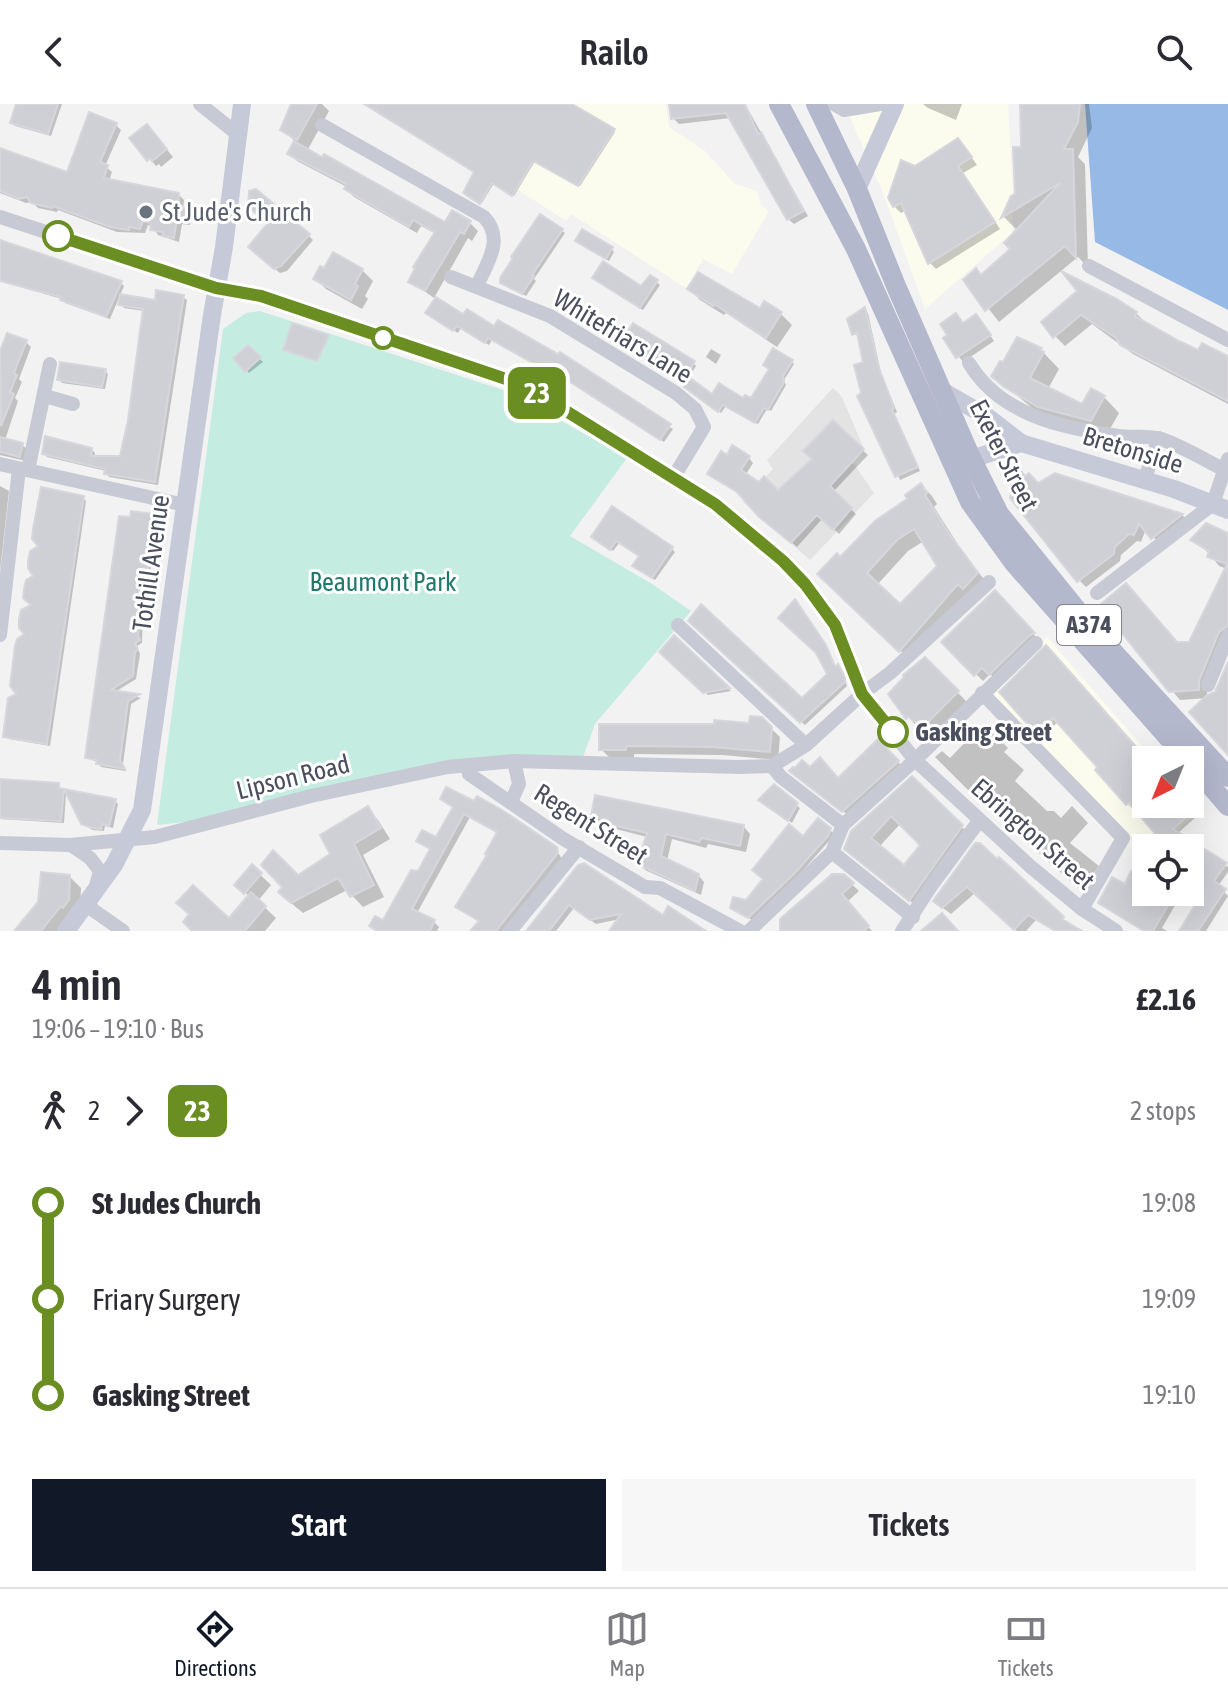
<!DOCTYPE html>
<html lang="en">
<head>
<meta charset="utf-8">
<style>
	body { margin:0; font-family:"Asap Condensed",sans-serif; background:#f7f7f7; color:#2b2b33; height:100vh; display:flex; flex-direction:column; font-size:30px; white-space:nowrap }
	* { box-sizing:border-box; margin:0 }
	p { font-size:26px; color:#7c7c81 }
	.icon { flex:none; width:44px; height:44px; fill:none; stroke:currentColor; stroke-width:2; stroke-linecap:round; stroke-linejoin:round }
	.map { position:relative; height:827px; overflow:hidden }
	.side { display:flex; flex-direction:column; background:#fff; flex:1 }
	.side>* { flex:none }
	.badge { padding:0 16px; border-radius:12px; font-size:28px; line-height:52px }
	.needle { width:52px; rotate:223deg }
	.tools { position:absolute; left:1132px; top:642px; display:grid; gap:16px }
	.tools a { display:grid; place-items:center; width:72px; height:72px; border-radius:0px; background:#fff; box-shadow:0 8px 32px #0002; font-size:40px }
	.map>.badge { position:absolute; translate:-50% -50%; box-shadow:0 0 0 4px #fff }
	.legs { display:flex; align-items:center; gap:12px; height:88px; padding:0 32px; font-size:26px }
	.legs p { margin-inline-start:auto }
	.summary { display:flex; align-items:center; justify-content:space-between; height:136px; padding:0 32px }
	h1 { font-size:44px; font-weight:600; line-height:60px }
	.action { display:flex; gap:16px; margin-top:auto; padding:16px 32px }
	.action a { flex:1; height:92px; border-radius:0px; background:#111827; color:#fff; font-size:32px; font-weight:600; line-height:92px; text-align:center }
	.action a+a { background:#f7f7f7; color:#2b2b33 }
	ul { padding:0 32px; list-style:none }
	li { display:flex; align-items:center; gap:28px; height:96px; font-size:30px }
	li i { display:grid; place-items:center; width:12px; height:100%; margin:0 10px; background:currentColor }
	li i::after { content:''; width:20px; height:20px; margin:-10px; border:6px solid; border-radius:50%; background:#fff }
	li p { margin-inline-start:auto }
	li:first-child i { background:linear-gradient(#0000 50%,currentColor 0) }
	li:last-child i { background:linear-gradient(currentColor 50%,#0000 0) }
	header { display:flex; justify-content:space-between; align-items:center; height:104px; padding:0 32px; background:#fff; font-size:36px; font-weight:600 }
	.menu { display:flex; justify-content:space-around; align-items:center; height:112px; border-top:2px solid #e1e1e2; background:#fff; font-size:22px; color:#7c7c81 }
	.menu a { display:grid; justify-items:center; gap:4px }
	.menu .current { color:#111827 }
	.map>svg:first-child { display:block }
	.commercial { fill:#fbfbee }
	.education { fill:#e4e3e3 }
	.green { fill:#c5ece1 }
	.water { fill:#96bae5 }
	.shadow { fill:#0003; fill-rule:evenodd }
	.building { fill:#cfd0d5; stroke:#d6d6dc; stroke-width:2; fill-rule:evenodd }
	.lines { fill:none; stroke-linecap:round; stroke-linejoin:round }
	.street { stroke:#c7c9d4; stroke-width:14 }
	.secondary { stroke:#c6c9d8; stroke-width:18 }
	.primary { stroke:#b4b8cd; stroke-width:20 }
	.line-1-casing { stroke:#fff; stroke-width:18 }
	.line-1 { stroke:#6b8e23; stroke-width:12 }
	.worship-dot { fill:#6b7280; stroke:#fff; stroke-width:3 }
	.stop-1-dot { fill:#fff; stroke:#6b8e23; stroke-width:4 }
	.labels { text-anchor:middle; stroke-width:6; stroke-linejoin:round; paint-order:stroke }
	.shield { fill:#fff; stroke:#81838e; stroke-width:2 }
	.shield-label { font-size:24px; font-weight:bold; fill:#4b4e5d }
	.worship-label { font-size:26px; fill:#5b616d; stroke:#fff; text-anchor:start }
	.street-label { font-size:26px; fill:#4b4e5d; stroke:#fff }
	.park-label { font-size:26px; fill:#207a6b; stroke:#fff }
	.stop-label { font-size:26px; font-weight:bold; fill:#4b4e5d; stroke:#fff; text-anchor:start }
</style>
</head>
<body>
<header><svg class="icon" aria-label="back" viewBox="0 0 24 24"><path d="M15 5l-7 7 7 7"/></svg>Railo<svg class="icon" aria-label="search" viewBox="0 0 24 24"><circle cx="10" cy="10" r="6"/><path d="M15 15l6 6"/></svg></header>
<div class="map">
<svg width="1228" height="827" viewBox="0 0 1228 827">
	<rect width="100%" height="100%" fill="#f3f2f2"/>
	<!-- commercial -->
	<g class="commercial">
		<path d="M365,0H666L669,23L705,47L735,80L757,87L761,101L769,107L732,170L703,155L686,184L571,110L566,117L517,85L512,92Z"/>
		<path d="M844,0H1008L1013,91L1012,129L925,205L883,89Z"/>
		<path d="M1047,533L1154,656H1146V700L1190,698L1198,707L1159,744H1146V747L986,590Z"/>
	</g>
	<!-- education -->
	<path class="education" d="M833,284L842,293L864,345L851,360H854L874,389L810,456L743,398L773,365L767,356Z"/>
	<!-- green -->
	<path class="green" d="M260,207L512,289L627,354L570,432L652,480L691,507L595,620L582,656L513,655L213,715L157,721L223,225L246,209Z"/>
	<!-- water -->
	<path class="water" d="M1085,0H1228V206L1095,138Z"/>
	<!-- shadow -->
	<g class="shadow">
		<path d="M19,0H62L51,32L15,22L12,19Z"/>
		<path d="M294,0H322L329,7L307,47L446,121L470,119L478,127L472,137L468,134L434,194L410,177L436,130L421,122L417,129L354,93L346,85L347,83L297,57L289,49L296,38L282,26Z"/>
		<path d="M367,0H569L615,28L580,82L535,57L514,92L494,79L482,99L466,90L476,68Z"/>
		<path d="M671,0H745L808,112L794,120L788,115L731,14L679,20L673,14Z"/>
		<path d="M923,0H962L956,16L928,4Z"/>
		<path d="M1022,0H1089L1092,24L1078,53L1085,60L1088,163L1078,153L999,218L966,176L982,172L1013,145L1018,127L1004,113L1013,94L1017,91L1023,46Z"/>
		<path d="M116,21L121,26L105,62L112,68L109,77L178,90L184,96L183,106L192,112L190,121L182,120L179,138L158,131L153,123L148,121L145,129L117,128L58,106L57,108L38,104L32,98L26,99L0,89V54L68,71Z"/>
		<path d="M154,30L173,53L161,63L159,60L156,62L132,34Z"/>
		<path d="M965,44L977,61L963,69L1000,125L936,165L930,159L907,106L901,109L894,102L915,64Z"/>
		<path d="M561,126L565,129L534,175L536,177L526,192L506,181Z"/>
		<path d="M308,131L313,136L287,167L280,169L255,148Z"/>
		<path d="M0,138L121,179L124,182L110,215L65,199L62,195L0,177Z"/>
		<path d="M580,139L611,144L614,148L609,157Z"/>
		<path d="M362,166L373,177L365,192L368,195L362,205L326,185L315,174Z"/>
		<path d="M598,177L642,185L656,178L660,181L643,206Z"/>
		<path d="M690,185L760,207L781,210L792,221L777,243L726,209L724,211L700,196Z"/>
		<path d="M1080,187L1136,209L1146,219L1199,249L1228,254V300L1133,250L1092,220L1065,242L1055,232Z"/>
		<path d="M183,193L187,196L158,381L109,373L106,367L47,353L44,349L91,345L95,349L94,354H121L130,316L144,207L124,204L121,200L157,198Z"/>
		<path d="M865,206L868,209L881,269L897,308L894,310L920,367L900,376L863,290L865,259L860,233L854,230Z"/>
		<path d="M431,212L464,213L495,225L673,325L664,338L551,264L549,268L492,236L489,241L461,224L458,229Z"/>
		<path d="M981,218L994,237L963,258L945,234L964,221Z"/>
		<path d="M8,231L26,238L31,243L19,275L22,278L15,294L18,297L5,336L22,341L28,346L26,357L0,351V276L6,261L0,256V252Z"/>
		<path d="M1018,236L1041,246L1059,265L1048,285L1083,303L1104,293L1119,309L1106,332L1038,309L994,272L1004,261Z"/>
		<path d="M627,241L693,259L696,262L688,275L713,293L744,297H752L771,265L791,257L794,260L784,276L786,281L771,307L767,305L758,320L726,302L721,309L690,285L689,280Z"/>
		<path d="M248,244L263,258L249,269L236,254Z"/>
		<path d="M711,245L721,251L716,260L706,253Z"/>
		<path d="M105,267L108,270L105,285L62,279L59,275Z"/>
		<path d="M833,319L868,351L833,388L856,410L839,430L823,414L797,443L766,416L727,353L749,354L753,359L745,372L778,388L815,355Z"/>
		<path d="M1055,371L1182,411L1189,417L1160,440L1146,425L1141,438L1137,437L1121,451L1120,457L1086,483L1079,476L1039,382Z"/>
		<path d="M921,381L932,392L937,400L934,403L959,442L988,481L911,557L820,469L840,456L910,396ZM924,437L939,462L900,503L877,481L908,447Z"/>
		<path d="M0,382L9,387L0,467Z"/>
		<path d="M83,394L86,397L50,642L9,635L5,632L19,590L41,443Z"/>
		<path d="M152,412L159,422L154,433L156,436L151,439L154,447L143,509L142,539L137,542L140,550L136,575L115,588L141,594L131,600L123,660L126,667L101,663L98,658L87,654Z"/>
		<path d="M1228,430V537L1207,588L1208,594L1180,596L1122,527L1121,528L1099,504L1177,540L1191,539L1227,465L1219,462L1210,450L1193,436Z"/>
		<path d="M593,433L672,445L675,448L655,476L638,464L641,453L620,438L613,447Z"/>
		<path d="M995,489L1040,537L997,576L990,570L983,577L944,538Z"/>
		<path d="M798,500L829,546L836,564L841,566L847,582L805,621L691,515L802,596L830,570Z"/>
		<path d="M674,534L731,587L708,591L661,548Z"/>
		<path d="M1046,544L1147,656L1146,700H1187L1197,712L1177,730L1228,763V768L1218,782L1228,792L1206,827H1181L1199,799L1182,789L1162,824L1167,827H1144L1126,782L1146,775V788H1190V744H1170L1134,703L1132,704L1098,666L1100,664L1058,618L1042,633L1037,628Z"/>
		<path d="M925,556L968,599L935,633L921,622L918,624L890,590Z"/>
		<path d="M761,615L780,633L778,656L722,651L634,650V654H610L601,645L751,621Z"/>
		<path d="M985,621L1008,644L1004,648L1024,666L1015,677L1047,707H1054L1061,714L1072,702L1088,719L1070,739L1099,762L1082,787L978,696L935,653L942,647L950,654L977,626L979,628Z"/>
		<path d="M878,638L901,661L848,711L796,671L810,666L839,676Z"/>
		<path d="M912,675L970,731L919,804L855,753ZM901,719L923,741L905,764L879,743Z"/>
		<path d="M0,677L58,681L66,690L64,719L0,715Z"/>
		<path d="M774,683L800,704L792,719L764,698Z"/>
		<path d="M442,695L556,745L562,755L505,827H473L480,818L458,803L489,751L499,730L470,713L417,809L434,818L439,823L437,827H377L372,822L384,819L419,769L432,746L419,737L437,736L454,704Z"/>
		<path d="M115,697L118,700L113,724L105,722L104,727L92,726L83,719Z"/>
		<path d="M367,705L378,716L390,735L363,751L384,793L363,803L347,786L303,809L291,799L298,774L332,750Z"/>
		<path d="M593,711L744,723L750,730L746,748L708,740L706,744L672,735L667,757L698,771L704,778L701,791L645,766L639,759L647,733L616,725L610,720L599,718Z"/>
		<path d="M830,726L833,729L830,736L798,772L752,816L735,806L746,798L803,734Z"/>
		<path d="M976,741L1069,821L1079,827H1054L1036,816L1026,827H1017L975,789L951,810L943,804L936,797Z"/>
		<path d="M252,763L271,781L258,797L276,814L265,827H195L229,816L250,793L237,780Z"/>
		<path d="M579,763L663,813L701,827H612L620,815L596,820L574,804L556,827H529Z"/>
		<path d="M843,772L859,787L847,798L872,827H782Z"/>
		<path d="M70,773L81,784L80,808L59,827H17Z"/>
	</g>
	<!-- building -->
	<g class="building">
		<path d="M16,0H58L48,30L10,19Z"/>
		<path d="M291,0H317L297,36L280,26Z"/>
		<path d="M364,0H572L615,25L578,82L533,57L512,92L492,79L480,100L463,89L474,68Z"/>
		<path d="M669,0H745L758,30L761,28L804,107L787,116L726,9L671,15Z"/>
		<path d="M1020,0H1080L1078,18L1064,45H1073L1076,154L1065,142L985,207L963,176L976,164L981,171L1010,145L1004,139L1060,79L1001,114L1011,92L1015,90L1013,43H1021Z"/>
		<path d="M89,8L117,19L100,58L108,61L104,74L179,89L178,103L187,105L185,117L177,115L174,134L162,132L163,128L150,126L151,119L143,117L140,125L129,123V126L110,123L53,102L52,104L31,99L27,93L19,95L0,87V44L67,68Z"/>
		<path d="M147,20L167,45L152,57L150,54L147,57L129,34Z"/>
		<path d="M958,34L972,53L958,62L995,118L928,160L901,99L893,103L888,94L901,56L915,62Z"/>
		<path d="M294,37L322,53L324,50L445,118L452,106L471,117L464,130L460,128L425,187L408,178L415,164L413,163L435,128L413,116L409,123L344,85L346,80L287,50Z"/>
		<path d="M256,85L310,130L281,162L274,165L248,143L268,119L248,103L249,87Z"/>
		<path d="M540,110L563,125L532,171L534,172L522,190L500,179V174L513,154L511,153Z"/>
		<path d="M582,125L613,143L606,155L575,137Z"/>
		<path d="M0,136L122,177L106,213L60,196L61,193L0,177Z"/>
		<path d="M333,148L363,165L355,180L358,182L351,196L313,175L320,162L324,164Z"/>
		<path d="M603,157L641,182L650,171L658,176L640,204L592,174Z"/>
		<path d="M1061,167L1117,195L1137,208L1135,212L1179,237L1198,246L1202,239L1228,252V297L1120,241L1116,234L1081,211L1053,234L1041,218L1077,187Z"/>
		<path d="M698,168L760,204L764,197L782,208L766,234L714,200L713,202L687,185Z"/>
		<path d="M156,186L184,191L155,378L104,370L105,365L42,350L45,332L92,344L91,352H120L128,316L143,205L118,201L120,190L155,196Z"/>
		<path d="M436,193L463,210L467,205L494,222L498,216L558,250L560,248L671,320L660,336L547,263L545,266L488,234L485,239L457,222L453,227L425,209Z"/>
		<path d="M865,203L879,264L894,304L892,306L918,363L895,373L857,292L861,289L854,261L863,258L857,229L852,231L847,215Z"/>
		<path d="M956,209L963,219L976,210L991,231L956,254L943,234L947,231L940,220Z"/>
		<path d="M292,219L329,231L317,257L283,246Z"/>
		<path d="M633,219L695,257L683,277L621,238Z"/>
		<path d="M7,229L27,236L14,269L17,271L10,288L14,290L1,322L0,247Z"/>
		<path d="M1017,233L1042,244L1040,246L1044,248L1030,274L1082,300L1091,284L1105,292L1091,317L1038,303L1004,283L991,272L1000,257L1003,258Z"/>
		<path d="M248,241L261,253L245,268L233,254Z"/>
		<path d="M773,244L793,256L783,272L784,278L768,306L764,304L755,319L723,301L718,308L684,283L690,274L712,290L719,279L743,294L745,291L751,294L769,265L763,261Z"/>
		<path d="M60,258L106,265L102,283L57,276Z"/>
		<path d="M833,316L864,345L830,382L852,404L833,426L817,411L791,439L758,412L737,388L707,370L721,347L727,351L732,341L750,352L741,366L759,378L764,372L778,386L812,355L803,347Z"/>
		<path d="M0,333L23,339L20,353L0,348Z"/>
		<path d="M1016,360L1025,372L1029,369L1038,379L1055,369L1183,410L1151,435L1139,420L1134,431L1129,430L1115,443L1114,450L1077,478L1010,394Z"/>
		<path d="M921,379L927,389L925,391L948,428L978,469L963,485L958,480L899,548L817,470L837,449L840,453L876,416L907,395L905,391ZM914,425L937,462L900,500L867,469L897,436Z"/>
		<path d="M41,383L84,392L47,640L3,633L8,594L16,590L10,582L15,542L17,535L24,530L19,524V515L21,506L31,501L23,494L24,485L26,476L33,472L28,464V457L30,447L38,442L32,435L33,425Z"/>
		<path d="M612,402L673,443L652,474L632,462L639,452L616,437L610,446L591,433Z"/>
		<path d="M131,407L153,410L156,418L152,428L154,433L149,435L152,444L149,445L148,470L141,505L138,531L140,536L135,539L138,546L135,548L133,572L111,586L140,590L128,597L120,656L125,665L96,660L97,656L85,654L119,412L130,413Z"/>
		<path d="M1206,419L1228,429V522L1219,528L1199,577V586L1169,588L1113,518L1111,521L1096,504L1126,479L1177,538H1189L1227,460L1207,453L1209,447L1190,436Z"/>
		<path d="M995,486L1035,529L1029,532L989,571L982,564L974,572L941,538Z"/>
		<path d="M795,495L826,541L835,563L838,560L845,573V578L800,619L688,517L701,500L802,594L827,570L816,549L778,514Z"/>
		<path d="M674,531L730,584L703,589L659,548Z"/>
		<path d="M1046,541L1146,654V700H1201L1173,725L1227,759L1214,777L1226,785L1198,827H1179L1197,798L1190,794V744H1176L1165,737L1163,739L1129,699L1126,701L1095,666L1097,663L1053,614L1036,630L999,588Z"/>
		<path d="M925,553L959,587L923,623L908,613L906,615L888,590L904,573L903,571Z"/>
		<path d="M1228,558V651L1189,608L1207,591L1215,588Z"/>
		<path d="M750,612L762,613L772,623L770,648L712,643L626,642V646H599V620H714V616L749,619Z"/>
		<path d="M878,635L899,657L842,708L789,667L793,663L795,664L802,656L810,663L820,653L838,674Z"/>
		<path d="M912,672L963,721L909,797L844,745L851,727ZM891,712L920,741L904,761L871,734Z"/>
		<path d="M0,675L59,679V684L64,685L61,717L0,714Z"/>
		<path d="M774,680L798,699L788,717L758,696Z"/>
		<path d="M446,683L474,697L477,692L502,706L557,743L558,749L496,827H470L479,817L455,803L487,751L485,750L497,728L464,710L412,805L435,816L430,827H377L369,822L375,812L383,816L411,766L418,767L430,745L416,737L422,726L436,733L453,703L440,695Z"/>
		<path d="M64,685L116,695L109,722L102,720L101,725L92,724L81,720Z"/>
		<path d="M595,691L744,721L740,742L702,734L699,738L666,730L661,752L699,770L695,787L637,760L647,729L607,720L606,715L591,712Z"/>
		<path d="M368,702L381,724L354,740L374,781L350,793L338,774L291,799L278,788L282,783L261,761L273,746L298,771L330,750L320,731Z"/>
		<path d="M818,714L831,724L828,732L795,769L748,814L730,804L733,793L746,796L763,775L752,766L789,720L803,732Z"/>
		<path d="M975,739H980L997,755L999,753L1060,809L1064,813L1062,815L1082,827H1056L1028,811L1014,826L967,783L942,804L933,797Z"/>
		<path d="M584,759L663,811L668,802L706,827H609L621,810L590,816L569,801L549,827H526L578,761Z"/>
		<path d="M252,760L262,769L244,790L234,781Z"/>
		<path d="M1131,767L1146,775V788H1176L1153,827H1144L1098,799L1112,773L1125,780Z"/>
		<path d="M41,768L70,771L69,796L63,804L61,802L41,827H14L38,798Z"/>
		<path d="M832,770H844L854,779L842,790L869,822L864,827H780V815Z"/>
		<path d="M193,781L229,814L251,788L266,802L245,827H192L183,818L189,810L176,799Z"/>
		<path d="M942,809L958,827H921Z"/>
	</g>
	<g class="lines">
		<!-- street -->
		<g class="street">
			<path d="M200,0L236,29"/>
			<path d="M834,0L844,6L880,0"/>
			<path d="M322,21L484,113C505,135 487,159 477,182"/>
			<path d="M0,113L216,184L261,192L518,279L715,400L760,436L805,480L835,521L862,590L915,656L1031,763L1082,805L1116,827"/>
			<path d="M1089,162L1228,236"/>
			<path d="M451,173L550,212L676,289L695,305L704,323L673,374"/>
			<path d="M969,259C1000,311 1062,324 1118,332C1132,334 1149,331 1161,335C1182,342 1203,355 1223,365"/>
			<path d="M45,292L73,300"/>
			<path d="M0,360L185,401"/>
			<path d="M28,366L50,260"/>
			<path d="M1144,377L1159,334"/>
			<path d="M1097,489L1213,400L1228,355"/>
			<path d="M678,521L806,641"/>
			<path d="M0,531L19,365"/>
			<path d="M1208,581L1228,532"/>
			<path d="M982,589L1123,734L1082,805"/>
			<path d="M467,662L469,670L562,734L645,783L660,784L740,827"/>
			<path d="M772,662L781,673L843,721"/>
			<path d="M511,698L519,680L514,657"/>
			<path d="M0,739L70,741L155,733L311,692L448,663L514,657L739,663L772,662L806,641L862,590L890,569L989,478"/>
			<path d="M71,741L90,754L100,767L96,782"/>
			<path d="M832,748L913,813"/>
			<path d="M86,801L123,827"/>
			<path d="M510,827L579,743"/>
			<path d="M749,827L832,748L843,721L915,656L1036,539"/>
			<path d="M902,827L931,782L979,717"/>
		</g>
		<!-- secondary -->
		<g class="secondary">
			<path d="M857,85L895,0"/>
			<path d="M944,288L986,312L1021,339L1174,385L1228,406"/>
			<path d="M959,359L1021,339"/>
			<path d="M66,827L114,761L142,706L212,211L224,143L242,0"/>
		</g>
		<!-- primary -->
		<g class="primary">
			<path d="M779,0L856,145L970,398L1014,459L1188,656"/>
			<path d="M816,0L857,85L896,182L971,354L999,410L1094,527L1228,673"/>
			<path d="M1190,658L1228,702"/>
		</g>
	</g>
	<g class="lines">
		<defs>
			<path id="line-1" d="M58,132L216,184L261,192L518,279L534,287L715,400L783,457L805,480L835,521L862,590L893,628"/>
		</defs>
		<!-- line-1 casing -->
		<use href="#line-1" class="line-1-casing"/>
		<!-- line-1 -->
		<use href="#line-1" class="line-1"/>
	</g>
	<!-- markers -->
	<circle class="worship-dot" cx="146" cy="108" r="8"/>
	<g class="stop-1-dot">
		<circle cx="58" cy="132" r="14"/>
		<circle cx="383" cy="234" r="10"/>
		<circle cx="893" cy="628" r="14"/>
	</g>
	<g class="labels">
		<!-- shield labels -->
		<rect class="shield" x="1057" y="501" width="64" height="40" rx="6"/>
		<g class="shield-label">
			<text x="1089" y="529">A374</text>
		</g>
		<!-- worship labels -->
		<g class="worship-label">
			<text x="162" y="117">St Jude's Church</text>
		</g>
		<!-- street labels -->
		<g class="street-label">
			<text transform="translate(623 232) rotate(31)" y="9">Whitefriars Lane</text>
			<text transform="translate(1133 346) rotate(17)" y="9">Bretonside</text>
			<text transform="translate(1004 351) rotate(63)" y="9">Exeter Street</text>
			<text transform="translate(151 459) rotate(-82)" y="9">Tothill Avenue</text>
			<text transform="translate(293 673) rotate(-14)" y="9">Lipson Road</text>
			<text transform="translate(591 720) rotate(32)" y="9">Regent Street</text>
			<text transform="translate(1033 730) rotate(41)" y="9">Ebrington Street</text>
		</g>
		<!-- park labels -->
		<g class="park-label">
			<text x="383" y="487">Beaumont Park</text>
		</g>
		<!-- stop labels -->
		<g class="stop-label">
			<text x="915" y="637">Gasking Street</text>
		</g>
	</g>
</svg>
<div class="tools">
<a><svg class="needle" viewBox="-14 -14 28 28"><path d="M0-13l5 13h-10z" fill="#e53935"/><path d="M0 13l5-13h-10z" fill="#7c7c81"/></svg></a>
<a><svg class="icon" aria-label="locate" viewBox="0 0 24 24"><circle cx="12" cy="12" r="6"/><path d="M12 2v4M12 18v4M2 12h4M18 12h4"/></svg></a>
</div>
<b class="badge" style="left:537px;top:289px;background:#6b8e23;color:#fff">23</b>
</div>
<section class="side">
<div class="summary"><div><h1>4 min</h1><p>19:06 – 19:10 · Bus</p></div><b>£2.16</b></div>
<div class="legs"><svg class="icon" aria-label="walk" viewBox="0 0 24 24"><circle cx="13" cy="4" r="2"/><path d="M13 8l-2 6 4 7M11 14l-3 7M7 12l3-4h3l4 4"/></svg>2<svg class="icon" aria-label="forward" viewBox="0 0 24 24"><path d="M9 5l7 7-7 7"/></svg><b class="badge" style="background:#6b8e23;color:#fff">23</b><p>2 stops</p></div>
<ul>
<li><i style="color:#6b8e23"></i><b>St Judes Church</b><p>19:08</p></li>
<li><i style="color:#6b8e23"></i><span>Friary Surgery</span><p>19:09</p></li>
<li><i style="color:#6b8e23"></i><b>Gasking Street</b><p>19:10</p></li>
</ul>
<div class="action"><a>Start</a><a>Tickets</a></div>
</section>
<nav class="menu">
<a class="current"><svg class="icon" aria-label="directions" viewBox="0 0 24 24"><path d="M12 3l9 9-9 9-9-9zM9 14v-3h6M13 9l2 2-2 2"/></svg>Directions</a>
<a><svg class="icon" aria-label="map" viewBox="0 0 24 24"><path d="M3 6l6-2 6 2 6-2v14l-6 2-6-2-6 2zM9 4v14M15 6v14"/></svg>Map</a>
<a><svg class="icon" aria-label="tickets" viewBox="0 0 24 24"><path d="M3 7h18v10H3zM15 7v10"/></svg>Tickets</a>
</nav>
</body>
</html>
